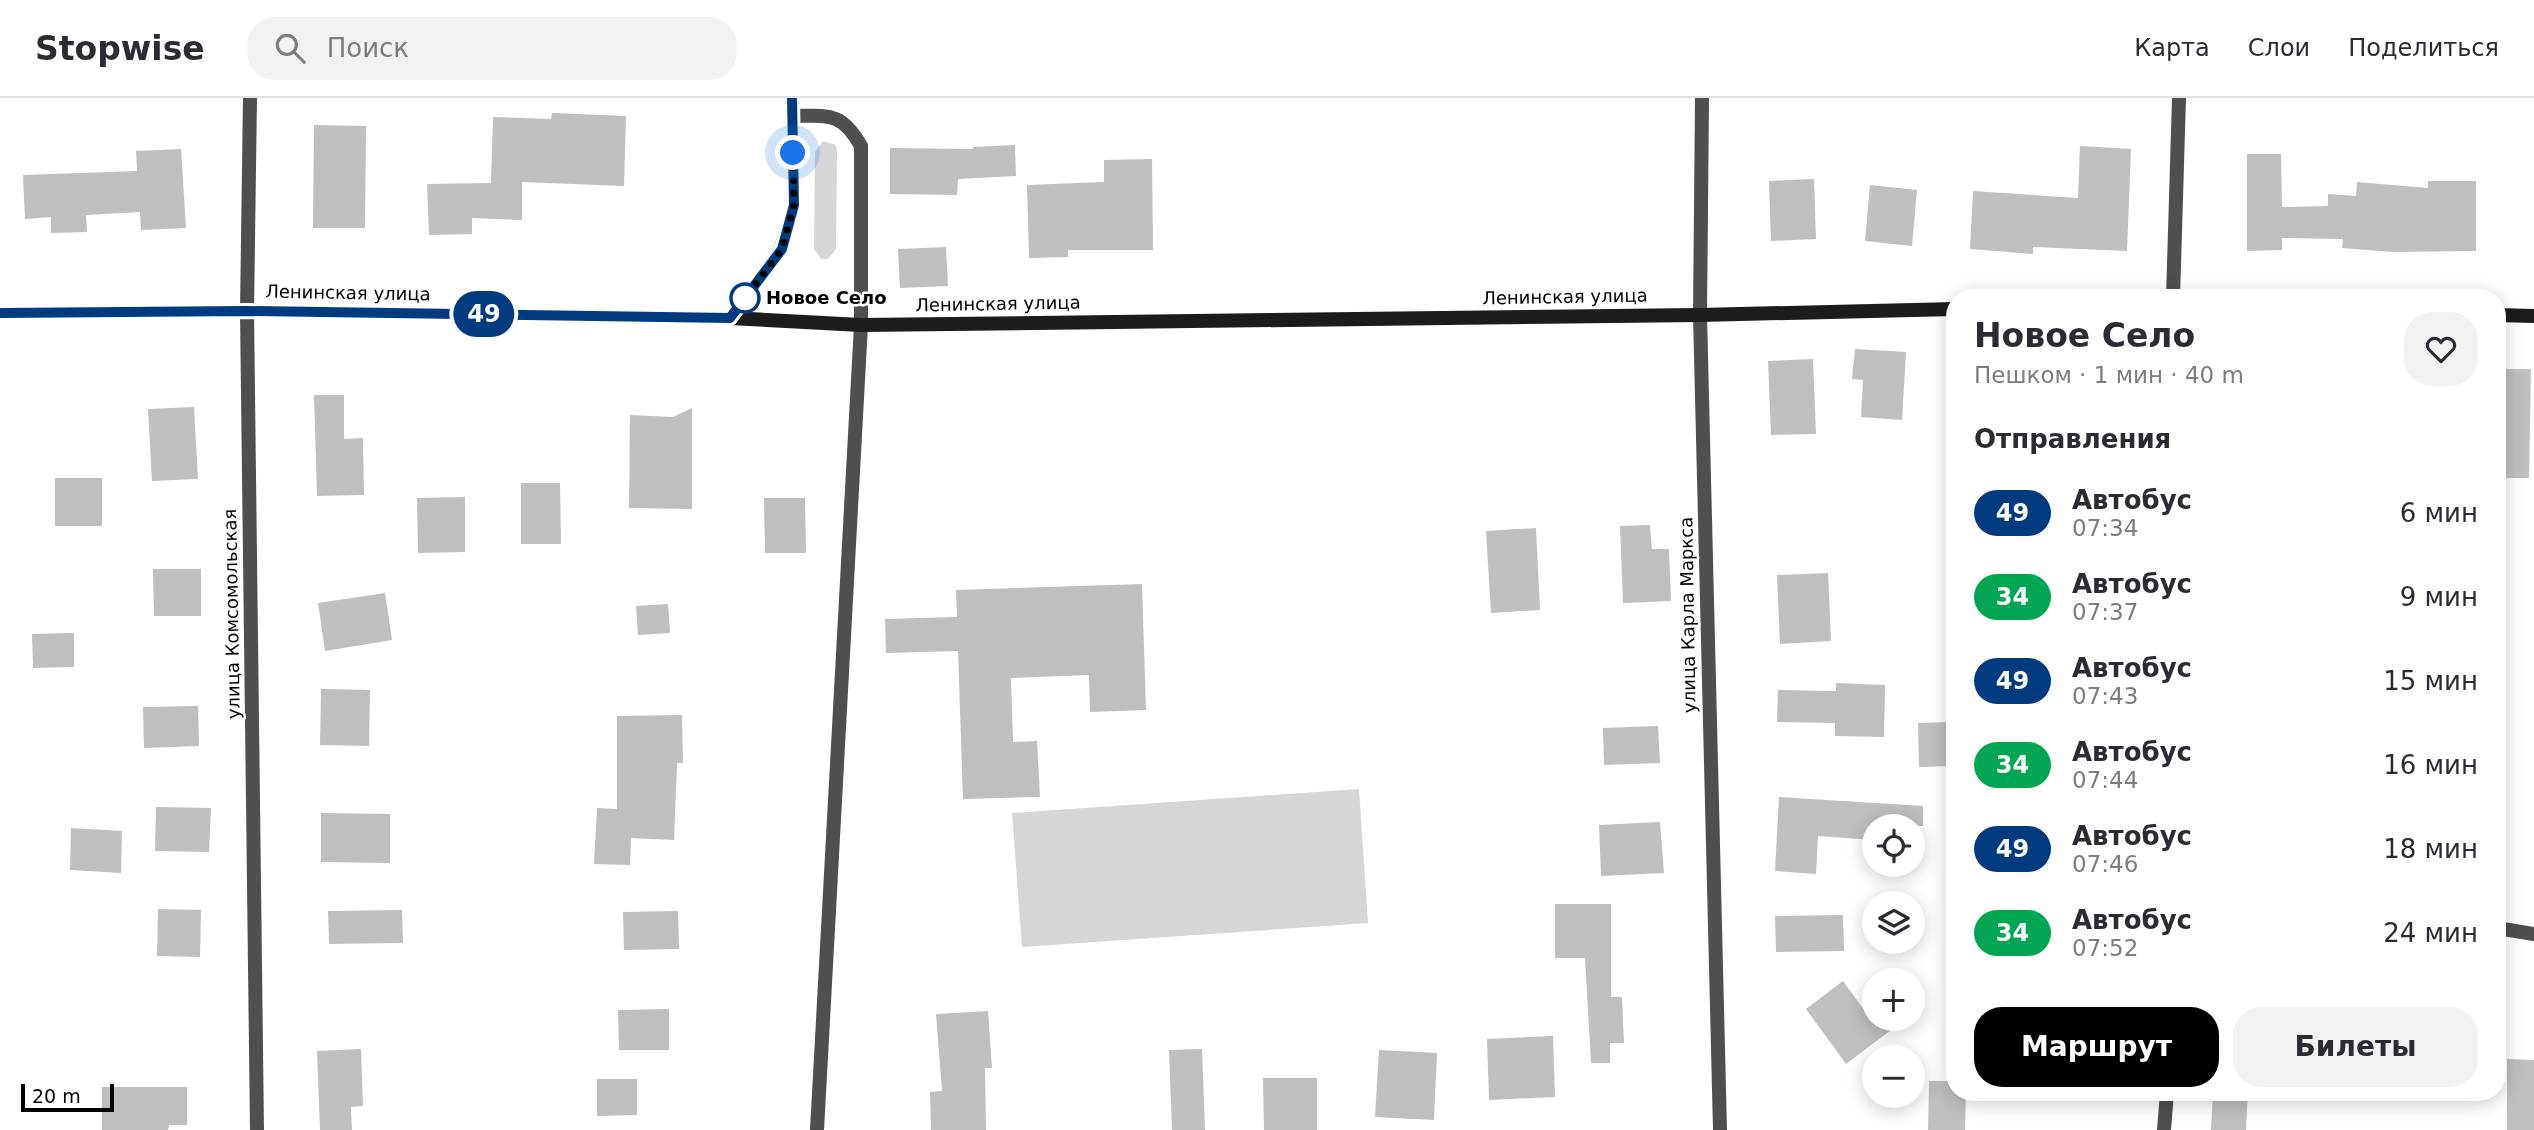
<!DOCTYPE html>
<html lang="ru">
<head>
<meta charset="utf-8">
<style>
	body { margin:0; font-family:"DejaVu Sans",sans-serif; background:#f2f2f3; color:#2b2b33; height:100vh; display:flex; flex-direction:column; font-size:26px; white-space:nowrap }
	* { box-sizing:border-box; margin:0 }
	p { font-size:23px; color:#7c7c81 }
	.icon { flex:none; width:38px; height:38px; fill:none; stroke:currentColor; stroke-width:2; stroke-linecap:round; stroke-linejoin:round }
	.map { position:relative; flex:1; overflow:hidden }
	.side { position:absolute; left:1946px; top:191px; width:560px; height:812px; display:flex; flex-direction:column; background:#fff; border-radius:28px; box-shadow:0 4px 18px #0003 }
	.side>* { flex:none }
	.badge { padding:0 14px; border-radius:23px; font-size:24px; line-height:46px }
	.fabs { position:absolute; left:1862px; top:716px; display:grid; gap:14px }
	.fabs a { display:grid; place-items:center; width:63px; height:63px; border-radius:50%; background:#fff; box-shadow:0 4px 18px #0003; font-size:35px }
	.scale { position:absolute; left:21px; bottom:18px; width:93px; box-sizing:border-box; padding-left:7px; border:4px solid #000; border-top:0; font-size:19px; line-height:24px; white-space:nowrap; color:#000; -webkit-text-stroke:5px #fff; paint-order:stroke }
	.you { position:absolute; width:35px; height:35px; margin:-18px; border:5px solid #fff; border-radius:50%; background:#1a73e8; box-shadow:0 0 0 10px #1a73e833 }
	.map>.badge { position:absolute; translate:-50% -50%; box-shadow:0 0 0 4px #fff }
	h2 { padding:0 28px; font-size:26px; line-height:63px }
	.round { display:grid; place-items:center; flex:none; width:74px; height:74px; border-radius:28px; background:#f2f2f3 }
	.overview { display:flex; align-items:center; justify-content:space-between; height:119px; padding:0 28px }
	h1 { font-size:33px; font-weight:600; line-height:52px }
	.primary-button { display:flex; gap:14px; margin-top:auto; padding:14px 28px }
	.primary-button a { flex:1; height:80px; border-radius:28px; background:#000; color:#fff; font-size:28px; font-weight:600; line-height:80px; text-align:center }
	.primary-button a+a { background:#f2f2f3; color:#2b2b33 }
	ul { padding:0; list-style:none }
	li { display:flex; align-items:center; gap:21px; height:84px; padding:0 28px }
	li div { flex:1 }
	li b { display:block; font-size:26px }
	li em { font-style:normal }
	li .badge { min-width:77px; font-weight:700; text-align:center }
	header { display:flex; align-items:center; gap:42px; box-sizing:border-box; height:98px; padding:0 35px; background:#fff; border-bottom:2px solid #e1e1e2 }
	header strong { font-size:33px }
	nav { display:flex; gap:38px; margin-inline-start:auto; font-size:24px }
	.search { width:490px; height:63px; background:#f2f2f3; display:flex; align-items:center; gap:18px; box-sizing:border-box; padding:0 24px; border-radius:28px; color:#7c7c81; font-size:26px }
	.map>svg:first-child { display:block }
	.green { fill:#d6d6d6 }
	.building { fill:#bfbfbf }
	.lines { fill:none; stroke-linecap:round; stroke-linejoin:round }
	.lane { stroke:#4f4f4f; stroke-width:14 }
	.street { stroke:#4f4f4f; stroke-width:14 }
	.secondary { stroke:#1c1c1c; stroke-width:14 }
	.line-casing { stroke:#fff; stroke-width:16 }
	.line { stroke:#003b80; stroke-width:10 }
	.walk { stroke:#000; stroke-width:7; stroke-dasharray:0 12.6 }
	.stop-dot { fill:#fff; stroke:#003b80; stroke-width:3.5 }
	.labels { text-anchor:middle; stroke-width:5; stroke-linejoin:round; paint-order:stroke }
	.street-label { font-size:18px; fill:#000; stroke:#fff }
	.stop-label { font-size:18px; font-weight:bold; fill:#000; stroke:#fff; text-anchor:start }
</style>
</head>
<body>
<header>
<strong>Stopwise</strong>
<div class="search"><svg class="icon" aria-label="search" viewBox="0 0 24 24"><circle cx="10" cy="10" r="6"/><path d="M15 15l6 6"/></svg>Поиск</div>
<nav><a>Карта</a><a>Слои</a><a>Поделиться</a></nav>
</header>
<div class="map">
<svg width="2534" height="1032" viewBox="0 0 2534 1032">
	<rect width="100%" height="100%" fill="#fff"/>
	<!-- green -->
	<g class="green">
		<path d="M823,43L836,47L837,54L836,151L828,161H821L814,151L815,54Z"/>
		<path d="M1359,691L1368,825L1022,849L1012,715Z"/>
	</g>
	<!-- building -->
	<g class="building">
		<path d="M552,15L626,18L624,88L522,84V122L472,120V136L429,137L427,86L491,85L493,19L551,21Z"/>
		<path d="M314,27L366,28L365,130H313Z"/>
		<path d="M1015,47L1016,78L958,81L957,97L890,96V50L973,51V49Z"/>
		<path d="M2080,48L2131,51L2127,153L2033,149V156L1970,151L1973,93L2078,100Z"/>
		<path d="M181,51L186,130L141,132L140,114L86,117L87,134L51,135V119L25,121L23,77L137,73L136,53Z"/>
		<path d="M2247,56H2281L2282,109L2328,108V96L2356,98L2357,84L2428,90V83H2476V153L2392,154L2342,150L2343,141L2282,140V152L2247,153Z"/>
		<path d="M1152,61L1153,152H1068V159L1029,160L1027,87L1104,84V62Z"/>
		<path d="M1814,81L1816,141L1771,143L1769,83Z"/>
		<path d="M1870,87L1917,92L1912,148L1865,143Z"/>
		<path d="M946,149L948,188L900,190L898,151Z"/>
		<path d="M1855,251L1906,254L1902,322L1861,319L1863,282L1852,281Z"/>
		<path d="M1813,261L1816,336L1771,337L1768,263Z"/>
		<path d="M2497,271H2531L2529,380H2497Z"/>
		<path d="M314,297H344V341L363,340L364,397L317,398Z"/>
		<path d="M194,309L198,381L152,383L148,311Z"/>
		<path d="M692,310V411L629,410L630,317L673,319Z"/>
		<rect x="55" y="380" width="47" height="48"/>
		<path d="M521,385H560L561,446H521Z"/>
		<path d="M465,399V454L418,455L417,400Z"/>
		<path d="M764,400H805L806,455H765Z"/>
		<path d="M1650,427L1652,451H1669L1671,503L1623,505L1620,428Z"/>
		<path d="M1536,430L1540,512L1491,515L1486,433Z"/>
		<path d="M153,471H201V518H154Z"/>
		<path d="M1828,475L1831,543L1780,546L1777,477Z"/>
		<path d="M1142,486L1146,612L1090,614L1089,577L1011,580L1013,644L1037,643L1040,699L963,701L958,553L886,555L885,521L957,519L956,492Z"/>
		<path d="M385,495L392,542L325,553L318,505Z"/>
		<path d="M668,506L670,535L638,537L636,508Z"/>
		<path d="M74,535V569L33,570L32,536Z"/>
		<path d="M1836,585L1885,587L1884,639L1835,638V625L1777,624L1778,592L1836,593Z"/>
		<path d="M321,591L370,592L369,648L320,647Z"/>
		<path d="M198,608L199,648L144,650L143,609Z"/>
		<path d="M682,617L683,665H677L674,742L631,740L630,767L594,766L597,710L617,711V618Z"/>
		<path d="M1948,624L1949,668L1919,669L1918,625Z"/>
		<path d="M1658,628L1660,665L1604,667L1603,630Z"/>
		<path d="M1779,699L1923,708V728H1874V742L1818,738L1816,776L1775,773Z"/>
		<path d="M156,709L211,710L209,754L155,753Z"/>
		<path d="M321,715L390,716V765L321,764Z"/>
		<path d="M1660,724L1664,775L1601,778L1599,727Z"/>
		<path d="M71,730L122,733L121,775L70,772Z"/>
		<path d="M1555,806H1611V899H1622L1624,945H1610V965H1591L1585,860H1555Z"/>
		<path d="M158,811L201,812L200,859L157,858Z"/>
		<path d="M402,812L403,845L329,846L328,813Z"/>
		<path d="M678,813L679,851L624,852L623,814Z"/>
		<path d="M1843,817L1844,853L1776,854L1775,818Z"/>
		<path d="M1843,883L1870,920H1907L1846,966L1806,911Z"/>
		<path d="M669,911V952H619L618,912Z"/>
		<path d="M988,913L992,970H985L986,1032H931L930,994L942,993L936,916Z"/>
		<path d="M1553,938L1555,999L1489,1002L1487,941Z"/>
		<path d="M361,951L363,1008L351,1009L352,1032H320L317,953Z"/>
		<path d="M1202,951L1205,1032H1172L1169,952Z"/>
		<path d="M1379,952L1437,955L1434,1022L1375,1019Z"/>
		<path d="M2507,961L2534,962V1032H2507Z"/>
		<path d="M1263,980H1317V1032H1264Z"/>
		<path d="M597,981H637V1017L597,1018Z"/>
		<path d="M1929,983H1955V994H1966L1965,1032H1928Z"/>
		<path d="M102,989H187V1027H169L168,1032H102Z"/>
		<path d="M2213,994H2248L2246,1032H2211Z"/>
	</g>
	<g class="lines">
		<!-- lane -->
		<path class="lane" d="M792,18C828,18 841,13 861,48V227"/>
		<!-- street -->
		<g class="street">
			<path d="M250,0L247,213L257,1032"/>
			<path d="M1702,0L1700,217L1720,1032"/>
			<path d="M2173,200L2179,0"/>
			<path d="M2497,830L2534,836"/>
			<path d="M817,1032L861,227"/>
			<path d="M2164,1032L2167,994"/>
		</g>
		<!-- secondary -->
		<g class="secondary">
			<path d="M0,215L247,213L730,220L861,227L1700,217L1955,211"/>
			<path d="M2497,217L2534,218"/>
			<path d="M730,220L781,151L794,107L792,0"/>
		</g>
	</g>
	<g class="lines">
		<defs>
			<path id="line" d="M0,215L247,213L730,220L782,151L794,107L792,0"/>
		</defs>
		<!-- line casing -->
		<use href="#line" class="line-casing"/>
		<!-- line -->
		<use href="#line" class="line"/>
		<!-- walk -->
		<path class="walk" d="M745,200L743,203L782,151L794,107L793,55"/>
	</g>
	<!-- markers -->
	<circle class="stop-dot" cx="745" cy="200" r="14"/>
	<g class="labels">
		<!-- street labels -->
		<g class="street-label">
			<text transform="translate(348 195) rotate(1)" y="6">Ленинская улица</text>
			<text transform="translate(1565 199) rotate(-1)" y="6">Ленинская улица</text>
			<text transform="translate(998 206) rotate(-1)" y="6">Ленинская улица</text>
			<text transform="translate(232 516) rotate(-91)" y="6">улица Комсомольская</text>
			<text transform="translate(1688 517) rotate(-91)" y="6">улица Карла Маркса</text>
		</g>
		<!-- stop labels -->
		<g class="stop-label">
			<text x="766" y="206">Новое Село</text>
		</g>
	</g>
</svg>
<div class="fabs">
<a><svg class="icon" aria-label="locate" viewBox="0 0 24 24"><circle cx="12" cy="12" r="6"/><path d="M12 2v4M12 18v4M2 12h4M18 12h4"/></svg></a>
<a><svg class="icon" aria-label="layers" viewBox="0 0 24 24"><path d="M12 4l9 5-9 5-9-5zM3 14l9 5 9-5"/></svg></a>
<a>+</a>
<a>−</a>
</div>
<div class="scale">20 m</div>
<div class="you" style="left:793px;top:55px"></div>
<b class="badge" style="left:484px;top:216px;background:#003b80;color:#fff">49</b>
<section class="side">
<div class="overview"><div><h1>Новое Село</h1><p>Пешком · 1 мин · 40 m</p></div><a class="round"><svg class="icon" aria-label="heart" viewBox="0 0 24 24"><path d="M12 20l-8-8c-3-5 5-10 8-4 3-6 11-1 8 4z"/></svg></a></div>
<h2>Отправления</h2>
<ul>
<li><span class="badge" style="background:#003b80;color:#fff">49</span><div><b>Автобус</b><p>07:34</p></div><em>6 мин</em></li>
<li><span class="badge" style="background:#00a651;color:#fff">34</span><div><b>Автобус</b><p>07:37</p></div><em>9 мин</em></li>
<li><span class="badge" style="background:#003b80;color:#fff">49</span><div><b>Автобус</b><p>07:43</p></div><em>15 мин</em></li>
<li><span class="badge" style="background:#00a651;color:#fff">34</span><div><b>Автобус</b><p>07:44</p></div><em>16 мин</em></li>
<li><span class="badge" style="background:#003b80;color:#fff">49</span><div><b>Автобус</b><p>07:46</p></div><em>18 мин</em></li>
<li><span class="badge" style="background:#00a651;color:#fff">34</span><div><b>Автобус</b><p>07:52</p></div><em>24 мин</em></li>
</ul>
<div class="primary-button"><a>Маршрут</a><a>Билеты</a></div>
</section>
</div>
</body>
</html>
